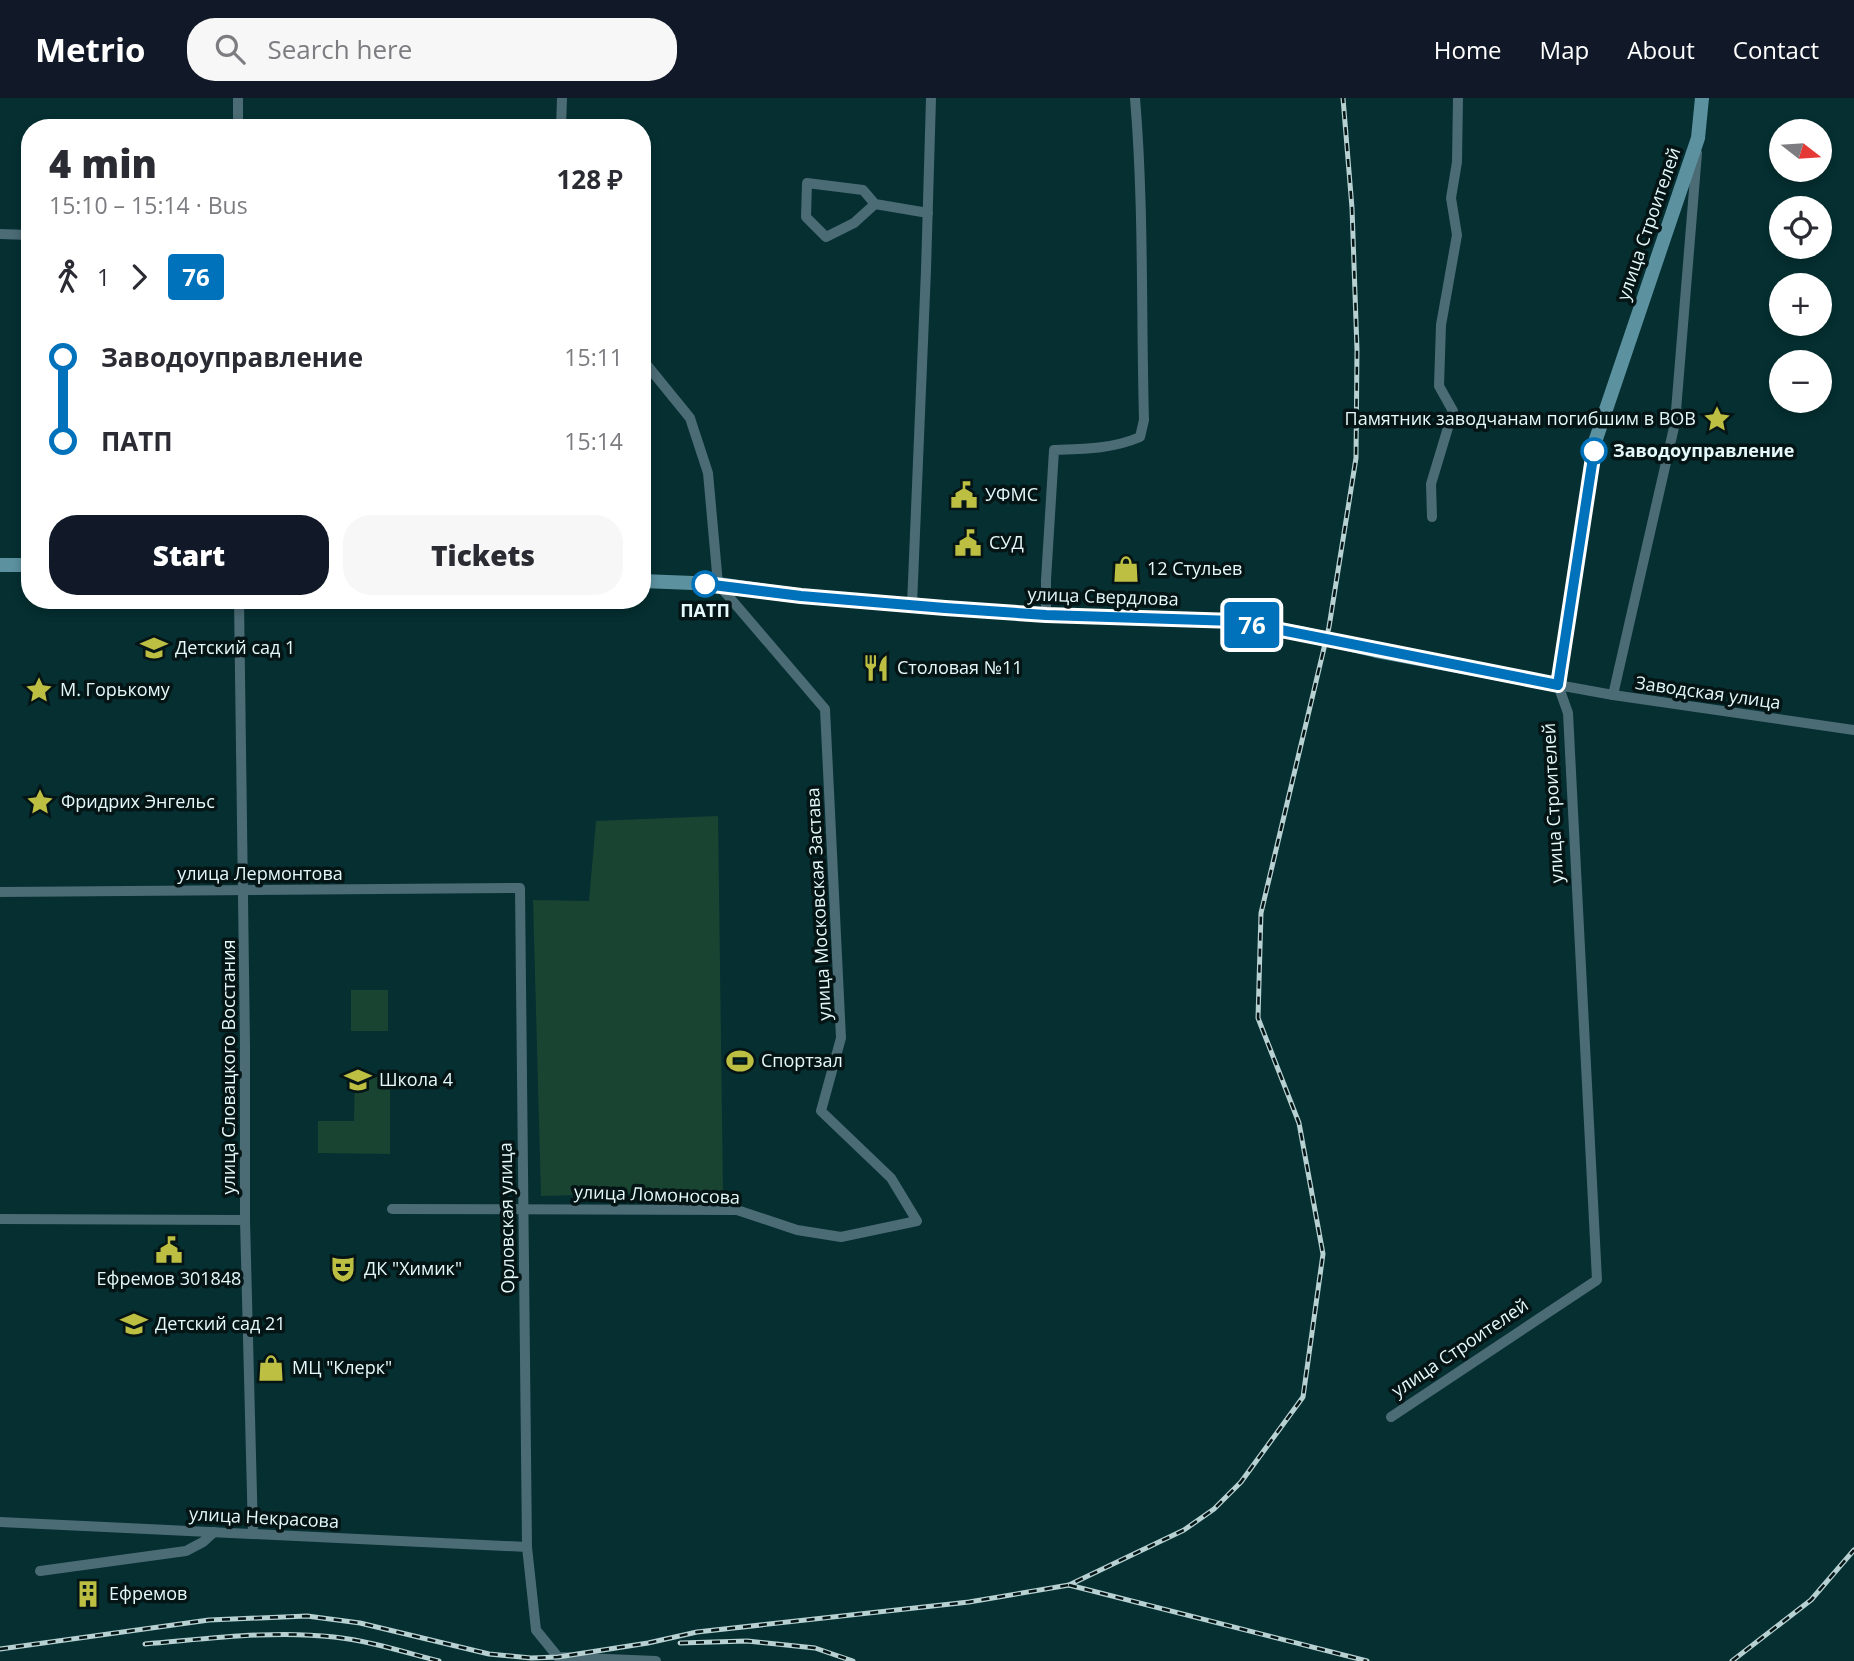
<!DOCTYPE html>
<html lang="en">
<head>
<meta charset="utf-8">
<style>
	body { margin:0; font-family:"Open Sans",sans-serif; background:#f7f7f7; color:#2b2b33; height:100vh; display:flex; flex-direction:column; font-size:26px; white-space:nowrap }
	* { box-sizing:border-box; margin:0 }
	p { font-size:23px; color:#7c7c81 }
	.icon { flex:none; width:38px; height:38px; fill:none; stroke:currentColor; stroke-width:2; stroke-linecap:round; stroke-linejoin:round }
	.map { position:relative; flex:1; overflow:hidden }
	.details { position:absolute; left:21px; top:21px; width:630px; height:490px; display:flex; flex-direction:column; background:#fff; border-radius:28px; box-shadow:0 4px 10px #0003 }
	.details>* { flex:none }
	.badge { padding:0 14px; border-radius:5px; font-size:24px; line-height:46px }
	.needle { width:46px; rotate:107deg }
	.buttons { position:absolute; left:1769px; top:21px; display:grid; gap:14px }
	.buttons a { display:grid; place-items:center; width:63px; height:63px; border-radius:50%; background:#fff; box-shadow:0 4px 10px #0003; font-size:35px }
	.map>.badge { position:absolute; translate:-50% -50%; box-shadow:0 0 0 4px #fff }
	.legs { display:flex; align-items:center; gap:10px; height:77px; padding:0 28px; font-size:23px }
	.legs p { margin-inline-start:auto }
	.headline { display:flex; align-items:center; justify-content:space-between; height:119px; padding:0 28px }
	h1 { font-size:38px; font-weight:800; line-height:52px }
	.action { display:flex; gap:14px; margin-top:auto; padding:14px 28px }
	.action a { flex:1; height:80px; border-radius:28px; background:#111827; color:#fff; font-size:28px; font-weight:800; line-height:80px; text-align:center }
	.action a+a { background:#f7f7f7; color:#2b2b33 }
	ul { padding:0 28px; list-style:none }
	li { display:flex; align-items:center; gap:24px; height:84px; font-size:26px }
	li i { display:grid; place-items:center; width:10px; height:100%; margin:0 9px; background:currentColor }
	li i::after { content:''; width:18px; height:18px; margin:-9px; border:5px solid; border-radius:50%; background:#fff }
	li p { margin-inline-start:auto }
	li:first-child i { background:linear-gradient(#0000 50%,currentColor 0) }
	li:last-child i { background:linear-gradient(currentColor 50%,#0000 0) }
	header { display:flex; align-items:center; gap:42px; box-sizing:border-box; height:98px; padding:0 35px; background:#111827; color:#fff }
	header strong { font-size:33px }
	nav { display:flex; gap:38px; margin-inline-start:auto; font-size:24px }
	.search { width:490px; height:63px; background:#f7f7f7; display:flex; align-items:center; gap:18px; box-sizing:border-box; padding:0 24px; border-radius:28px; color:#7c7c81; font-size:26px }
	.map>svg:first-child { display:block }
	.green { fill:#194432 }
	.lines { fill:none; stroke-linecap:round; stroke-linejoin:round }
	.street { stroke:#4b6b75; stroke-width:10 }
	.secondary { stroke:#5c91a0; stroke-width:14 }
	.rail-casing { stroke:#b7d0d1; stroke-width:5 }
	.rail { stroke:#051415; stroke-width:2.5; stroke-dasharray:8; stroke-linecap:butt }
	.secondary-bridge { stroke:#5c91a0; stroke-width:14 }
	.line-1-casing { stroke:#fff; stroke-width:16 }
	.line-1 { stroke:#0072bc; stroke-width:10 }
	.stop-1-dot { fill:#fff; stroke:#0072bc; stroke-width:3.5 }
	.labels { text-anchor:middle; stroke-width:7; stroke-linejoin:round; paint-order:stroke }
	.street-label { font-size:18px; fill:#e5f9fa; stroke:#051415 }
	.poi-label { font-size:18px; fill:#e5f9fa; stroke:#051415; text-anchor:start }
	.stop-label { font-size:18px; font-weight:bold; fill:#e5f9fa; stroke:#051415; text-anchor:start }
</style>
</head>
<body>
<header>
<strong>Metrio</strong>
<div class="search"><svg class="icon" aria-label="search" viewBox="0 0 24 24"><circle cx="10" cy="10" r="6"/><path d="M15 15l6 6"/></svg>Search here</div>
<nav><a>Home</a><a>Map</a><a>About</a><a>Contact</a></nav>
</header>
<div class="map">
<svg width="1854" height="1563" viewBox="0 0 1854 1563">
	<rect width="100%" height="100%" fill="#052f31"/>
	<!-- green -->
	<g class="green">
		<path d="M718,718L723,1093L541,1098L533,802L589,803L596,723Z"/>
		<rect x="351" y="892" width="37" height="41"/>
		<path d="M355,978H390V1056L318,1055V1023H354Z"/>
	</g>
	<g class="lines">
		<!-- street -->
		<g class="street">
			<path d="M238,30V0"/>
			<path d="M561,30L562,0"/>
			<path d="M875,106L863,92L807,85L806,119L826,139L854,125L875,106L928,115"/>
			<path d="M0,136L30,137"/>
			<path d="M1432,419L1431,386L1453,313L1439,288L1441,227L1457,137L1451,100L1457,64L1458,0"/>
			<path d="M239,502L245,947V1122L253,1436"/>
			<path d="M912,507L926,172L931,0"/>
			<path d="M1046,517V482L1054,352C1084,351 1112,351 1140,339L1144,322C1141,215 1144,107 1135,0"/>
			<path d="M1613,597L1675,325L1697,55"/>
			<path d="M0,794L520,790L527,1449L536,1532L558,1559L656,1563"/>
			<path d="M392,1111L737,1112L797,1132L841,1139L917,1123L891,1080L821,1013L841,940L825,611L718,486L708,375L690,320L642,261"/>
			<path d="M0,1121L245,1122"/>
			<path d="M1391,1319L1597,1182L1568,615L1558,587L1613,597L1854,632"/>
			<path d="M0,1424L527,1449"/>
			<path d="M40,1473L186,1453L203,1444L214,1434"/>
		</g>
		<!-- secondary -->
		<g class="secondary">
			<path d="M0,467H30"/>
			<path d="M642,483L718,486L801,498L945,510L1046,517L1235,523L1305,536"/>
			<path d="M1377,553L1558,587L1596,341L1698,40L1702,0"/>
		</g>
		<defs>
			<g id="rail">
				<path d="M1069,1487L1367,1563"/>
				<path d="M680,1545L747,1543L815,1550L853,1563"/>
				<path d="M145,1546C207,1541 272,1532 334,1539C370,1543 404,1554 439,1563"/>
				<path d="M0,1551L209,1522L307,1518L360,1525L489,1556L531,1560L558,1559L648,1545L697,1534L969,1504L1069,1487L1184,1432L1214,1411L1241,1384L1303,1299L1323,1156L1299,1025L1258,920L1261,815L1329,529L1356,360L1357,252L1352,110L1343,0"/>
				<path d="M1732,1563L1811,1502L1854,1452"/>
			</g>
		</defs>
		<!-- rail casing -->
		<use href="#rail" class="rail-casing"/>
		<!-- rail -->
		<use href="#rail" class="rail"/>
		<!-- secondary-bridge -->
		<path class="secondary-bridge" d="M1305,536L1377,553"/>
	</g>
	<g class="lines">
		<defs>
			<path id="line-1" d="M705,486L801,498L945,510L1046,517L1235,523L1558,587L1594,353"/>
		</defs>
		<!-- line-1 casing -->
		<use href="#line-1" class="line-1-casing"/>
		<!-- line-1 -->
		<use href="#line-1" class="line-1"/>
	</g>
	<!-- icons -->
	<defs>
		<symbol id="sight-bare" viewBox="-9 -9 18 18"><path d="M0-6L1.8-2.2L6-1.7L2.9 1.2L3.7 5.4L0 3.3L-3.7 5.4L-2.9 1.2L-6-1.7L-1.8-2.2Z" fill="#bdbf43" stroke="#051415" stroke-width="2.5" paint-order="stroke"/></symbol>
		<symbol id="civic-bare" viewBox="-9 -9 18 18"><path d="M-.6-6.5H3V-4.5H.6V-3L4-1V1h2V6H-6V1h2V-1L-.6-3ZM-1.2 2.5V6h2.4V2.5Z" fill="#bdbf43" stroke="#051415" stroke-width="2.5" paint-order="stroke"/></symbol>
		<symbol id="shop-bare" viewBox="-9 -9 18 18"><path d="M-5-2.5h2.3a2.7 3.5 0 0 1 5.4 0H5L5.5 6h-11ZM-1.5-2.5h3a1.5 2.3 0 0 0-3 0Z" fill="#bdbf43" stroke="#051415" stroke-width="2.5" paint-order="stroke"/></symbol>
		<symbol id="school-bare" viewBox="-9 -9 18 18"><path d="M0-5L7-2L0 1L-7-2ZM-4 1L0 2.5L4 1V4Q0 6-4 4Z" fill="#bdbf43" stroke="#051415" stroke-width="2.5" paint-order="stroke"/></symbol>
		<symbol id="restaurant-bare" viewBox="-9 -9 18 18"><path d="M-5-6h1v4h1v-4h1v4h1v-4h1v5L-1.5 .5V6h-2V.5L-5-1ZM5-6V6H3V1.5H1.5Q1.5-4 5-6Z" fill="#bdbf43" stroke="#051415" stroke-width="2.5" paint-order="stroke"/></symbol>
		<symbol id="stadium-bare" viewBox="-9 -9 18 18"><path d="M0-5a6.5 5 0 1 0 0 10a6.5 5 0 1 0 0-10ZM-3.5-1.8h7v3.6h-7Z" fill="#bdbf43" stroke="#051415" stroke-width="2.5" paint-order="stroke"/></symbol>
		<symbol id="theatre-bare" viewBox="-9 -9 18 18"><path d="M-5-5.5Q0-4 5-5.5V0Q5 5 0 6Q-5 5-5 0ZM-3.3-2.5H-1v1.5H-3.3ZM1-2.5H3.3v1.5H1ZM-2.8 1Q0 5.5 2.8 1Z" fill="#bdbf43" stroke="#051415" stroke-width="2.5" paint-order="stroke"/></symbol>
		<symbol id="building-bare" viewBox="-9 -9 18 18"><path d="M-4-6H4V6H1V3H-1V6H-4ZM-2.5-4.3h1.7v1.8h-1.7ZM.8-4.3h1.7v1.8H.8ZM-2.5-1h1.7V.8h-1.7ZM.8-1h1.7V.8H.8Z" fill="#bdbf43" stroke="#051415" stroke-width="2.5" paint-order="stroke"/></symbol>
	</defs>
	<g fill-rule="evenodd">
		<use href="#sight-bare" x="1698" y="302" width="38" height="38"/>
		<use href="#civic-bare" x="945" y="378" width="38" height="38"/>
		<use href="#civic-bare" x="949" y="426" width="38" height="38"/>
		<use href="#shop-bare" x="1107" y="452" width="38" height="38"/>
		<use href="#school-bare" x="135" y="531" width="38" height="38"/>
		<use href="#restaurant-bare" x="857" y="551" width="38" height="38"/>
		<use href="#sight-bare" x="20" y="573" width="38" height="38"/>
		<use href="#sight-bare" x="21" y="685" width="38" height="38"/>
		<use href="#stadium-bare" x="721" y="944" width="38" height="38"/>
		<use href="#school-bare" x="339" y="963" width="38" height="38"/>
		<use href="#civic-bare" x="150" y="1133" width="38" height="38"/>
		<use href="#theatre-bare" x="324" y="1152" width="38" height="38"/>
		<use href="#school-bare" x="115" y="1207" width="38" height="38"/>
		<use href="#shop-bare" x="252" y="1251" width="38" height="38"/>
		<use href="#building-bare" x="69" y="1477" width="38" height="38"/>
	</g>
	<!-- markers -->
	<g class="stop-1-dot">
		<circle cx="1594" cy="353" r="12"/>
		<circle cx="705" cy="486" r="12"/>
	</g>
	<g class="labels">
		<!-- street labels -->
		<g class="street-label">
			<text transform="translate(1649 126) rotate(-71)" y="6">улица Строителей</text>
			<text transform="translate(1103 499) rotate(2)" y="6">улица Свердлова</text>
			<text transform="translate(1708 595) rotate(8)" y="6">Заводская улица</text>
			<text transform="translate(1553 705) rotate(-93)" y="6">улица Строителей</text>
			<text x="260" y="782">улица Лермонтова</text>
			<text transform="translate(819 806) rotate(-93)" y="6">улица Московская Застава</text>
			<text transform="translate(229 969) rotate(-90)" y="6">улица Словацкого Восстания</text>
			<text transform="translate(657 1097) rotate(2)" y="6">улица Ломоносова</text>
			<text transform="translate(507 1120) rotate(-91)" y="6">Орловская улица</text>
			<text transform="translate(1460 1250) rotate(-34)" y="6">улица Строителей</text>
			<text transform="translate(264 1420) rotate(3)" y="6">улица Некрасова</text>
		</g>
		<!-- poi labels -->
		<g class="poi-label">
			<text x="1696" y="327" text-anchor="end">Памятник заводчанам погибшим в ВОВ</text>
			<text x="985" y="403">УФМС</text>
			<text x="989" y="451">СУД</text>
			<text x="1147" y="477">12 Стульев</text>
			<text x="175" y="556">Детский сад 1</text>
			<text x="897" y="576">Столовая №11</text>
			<text x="60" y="598">М. Горькому</text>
			<text x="61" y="710">Фридрих Энгельс</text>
			<text x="761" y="969">Спортзал</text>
			<text x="379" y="988">Школа 4</text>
			<text x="364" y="1177">ДК "Химик"</text>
			<text x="169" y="1187" text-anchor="middle">Ефремов 301848</text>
			<text x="155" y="1232">Детский сад 21</text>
			<text x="292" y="1276">МЦ "Клерк"</text>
			<text x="109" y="1502">Ефремов</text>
		</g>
		<!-- stop labels -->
		<g class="stop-label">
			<text x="1613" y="359">Заводоуправление</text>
			<text x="705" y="519" text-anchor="middle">ПАТП</text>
		</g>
	</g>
</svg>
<div class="buttons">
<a><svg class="needle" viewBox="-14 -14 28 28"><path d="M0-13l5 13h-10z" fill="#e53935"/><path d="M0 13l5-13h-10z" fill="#7c7c81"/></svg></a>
<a><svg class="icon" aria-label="locate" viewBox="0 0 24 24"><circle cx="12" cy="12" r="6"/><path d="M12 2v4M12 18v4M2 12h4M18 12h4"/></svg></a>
<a>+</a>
<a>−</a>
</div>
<b class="badge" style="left:1252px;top:527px;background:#0072bc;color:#fff">76</b>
<section class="details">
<div class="headline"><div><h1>4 min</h1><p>15:10 – 15:14 · Bus</p></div><b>128 ₽</b></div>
<div class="legs"><svg class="icon" aria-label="walk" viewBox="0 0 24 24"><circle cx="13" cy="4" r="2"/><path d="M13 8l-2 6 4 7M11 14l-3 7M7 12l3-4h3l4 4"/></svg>1<svg class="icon" aria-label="forward" viewBox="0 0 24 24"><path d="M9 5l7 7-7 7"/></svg><b class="badge" style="background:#0072bc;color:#fff">76</b></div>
<ul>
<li><i style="color:#0072bc"></i><b>Заводоуправление</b><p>15:11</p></li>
<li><i style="color:#0072bc"></i><b>ПАТП</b><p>15:14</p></li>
</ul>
<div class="action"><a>Start</a><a>Tickets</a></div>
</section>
</div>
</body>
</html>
